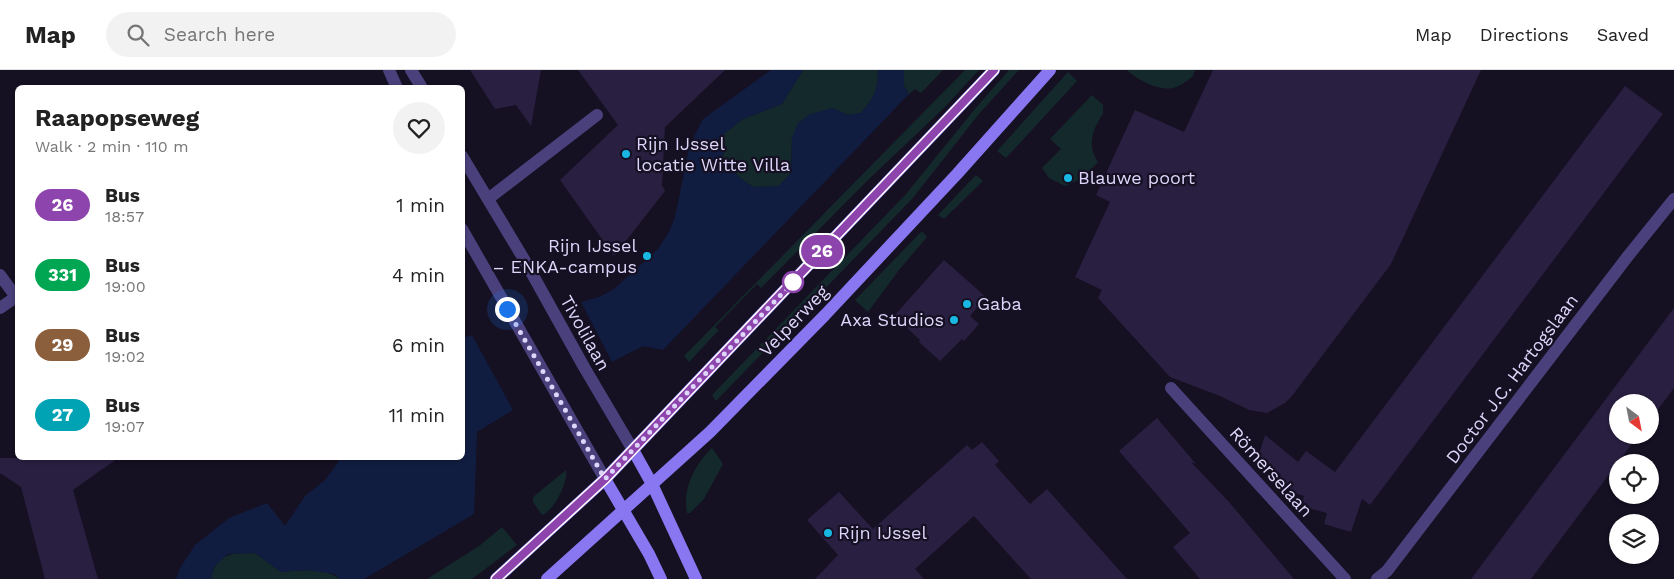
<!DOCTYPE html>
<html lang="en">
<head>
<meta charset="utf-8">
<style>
	body { margin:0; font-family:"Work Sans",sans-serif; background:#f2f2f2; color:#222; height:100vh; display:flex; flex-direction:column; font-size:19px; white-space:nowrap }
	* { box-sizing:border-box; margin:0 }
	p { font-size:16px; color:#767676 }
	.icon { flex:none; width:28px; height:28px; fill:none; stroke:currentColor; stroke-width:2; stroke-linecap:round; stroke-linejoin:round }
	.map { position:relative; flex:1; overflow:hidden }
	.panel { position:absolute; left:15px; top:15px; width:450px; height:375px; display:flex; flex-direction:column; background:#fff; border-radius:8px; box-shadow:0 1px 4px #0004 }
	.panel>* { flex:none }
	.badge { padding:0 10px; border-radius:16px; font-size:18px; line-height:32px }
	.needle { width:32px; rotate:148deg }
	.fabs { position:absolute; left:1609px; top:324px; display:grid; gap:10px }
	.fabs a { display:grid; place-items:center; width:50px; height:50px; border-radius:50%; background:#fff; box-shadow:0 1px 4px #0004; font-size:25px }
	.you { position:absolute; width:25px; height:25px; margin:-12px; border:4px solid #fff; border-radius:50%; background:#1a73e8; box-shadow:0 0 0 8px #1a73e833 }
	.map>.badge { position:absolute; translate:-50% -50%; box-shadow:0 0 0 2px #fff }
	.round { display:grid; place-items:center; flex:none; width:52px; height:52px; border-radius:26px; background:#f2f2f2 }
	.head { display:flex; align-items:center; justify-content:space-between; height:85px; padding:0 20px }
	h1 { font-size:24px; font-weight:700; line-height:38px }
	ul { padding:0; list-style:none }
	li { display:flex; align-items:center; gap:15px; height:70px; padding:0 20px }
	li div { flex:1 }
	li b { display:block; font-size:19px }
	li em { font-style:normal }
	li .badge { min-width:55px; font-weight:700; text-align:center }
	header { display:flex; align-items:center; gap:30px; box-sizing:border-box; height:70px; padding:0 25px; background:#fff; border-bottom:1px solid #e0e0e0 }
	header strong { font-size:24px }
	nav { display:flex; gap:28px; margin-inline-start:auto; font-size:18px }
	.search { width:350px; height:45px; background:#f2f2f2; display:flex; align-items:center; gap:12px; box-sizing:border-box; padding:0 18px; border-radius:28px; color:#767676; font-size:19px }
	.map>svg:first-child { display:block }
	.green { fill:#14292b }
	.water { fill:#111d40 }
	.building { fill:#291f41 }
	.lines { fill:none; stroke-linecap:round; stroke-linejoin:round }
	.lane { stroke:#4a417c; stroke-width:12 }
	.street { stroke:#4a417c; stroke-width:12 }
	.secondary { stroke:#8877f0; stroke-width:12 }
	.line-casing { stroke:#fff; stroke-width:11 }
	.line { stroke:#8e44ad; stroke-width:8 }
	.walk { stroke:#ded6fa; stroke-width:5; stroke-dasharray:0 9 }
	.poi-dot { fill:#19b8e3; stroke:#151022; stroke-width:2 }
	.stop-dot { fill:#fff; stroke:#8e44ad; stroke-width:2.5 }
	.labels { text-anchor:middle; stroke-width:4.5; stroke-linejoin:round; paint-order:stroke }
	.poi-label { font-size:18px; fill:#ded6fa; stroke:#151022; text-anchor:start }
	.street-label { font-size:18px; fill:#ded6fa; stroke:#151022 }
</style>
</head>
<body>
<header>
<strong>Map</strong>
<div class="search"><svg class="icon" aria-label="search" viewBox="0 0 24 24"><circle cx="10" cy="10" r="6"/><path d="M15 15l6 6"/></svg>Search here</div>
<nav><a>Map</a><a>Directions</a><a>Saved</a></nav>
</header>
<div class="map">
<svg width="1674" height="509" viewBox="0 0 1674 509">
	<rect width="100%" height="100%" fill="#151022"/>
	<!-- green -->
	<g class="green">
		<path d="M803,0H878C878,20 874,28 861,43L848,45L832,38L792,68L791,103L779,116L753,117L740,108L723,89L724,64L743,49L782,34Z"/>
		<path d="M904,0H943L921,23L915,19L909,24L904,16Z"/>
		<path d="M965,0H979L944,38L868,110L761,218L757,214L715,257L719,260L689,292L684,286Z"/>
		<path d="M1009,0H1019L979,44L912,129L716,331L712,325L906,124L974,40Z"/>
		<path d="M1127,0H1195L1193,6C1188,10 1182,15 1176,17C1162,23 1137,10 1127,0Z"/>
		<path d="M1068,2L1077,11L1006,88L997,81Z"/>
		<path d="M1092,25L1103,35V44C1092,60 1087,75 1098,92L1083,108L1065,116L1049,108L1042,98L1061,79L1050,69Z"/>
		<path d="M976,105L983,111L944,149L938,145Z"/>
		<path d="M922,161L927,167L899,200L868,242L855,230Z"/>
		<path d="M712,378L723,394L704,429L690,443H687C682,419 695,394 712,378Z"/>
		<path d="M566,400C569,411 553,442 542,445L533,432V427Z"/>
		<path d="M502,457L517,475L472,509H427L479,476Z"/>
		<path d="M255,483L281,502C300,500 324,497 340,509H211C217,481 232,484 255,483Z"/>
	</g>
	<!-- water -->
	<g class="water">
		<path d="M771,0H803L782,34L743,49L724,64L723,89L740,108L753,117L779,116L791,103L792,68L798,53L810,44L832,38L848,45L861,43C874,28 878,20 878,0H904V16L909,24L663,280L643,276L612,292L581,232L599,227L614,219L658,179L669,162L675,147L690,74L703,49Z"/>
		<path d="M472,265L513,340L477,362L474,444L364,509H340L334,504L306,500L281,502L255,483L228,484L214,497L211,509H176L180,498L195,475L229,448L267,433L285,456L305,426L325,410L341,388H462L463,268Z"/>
	</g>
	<!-- building -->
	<g class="building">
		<path d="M470,0H541L531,56L516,35L495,39Z"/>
		<path d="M578,0H725L665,57L662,115L665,121L614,186L560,110L618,55Z"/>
		<path d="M1213,0H1481L1391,194L1292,326L1285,333L1267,343L1249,340L1220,326L1170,307L1098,228L1102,220L1075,207L1110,132L1096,125L1135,40L1184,62Z"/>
		<path d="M1625,16L1663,44L1370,435L1362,429L1351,462L1324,454L1327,443L1301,436L1304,426L1278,418L1281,404L1255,397L1265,365L1298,392L1306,381L1335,402Z"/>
		<path d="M944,190L986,227L970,246L979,254L964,271L962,269L940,291L919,272L920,270L894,246Z"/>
		<path d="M1674,238V318L1650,350V332H1618V365H1639L1631,375L1531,509H1471Z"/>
		<path d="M1157,348L1196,394L1191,392L1229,432L1294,509H1200L1173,477L1190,463L1119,381Z"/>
		<path d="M982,372L999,391L995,395L1030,434L1047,419L1127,509H1031L974,446L915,499L924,509H815L838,485L807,450L839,422L873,459L967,375L972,380Z"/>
		<path d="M0,388H118L73,420L98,509H45L21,417L0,403Z"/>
	</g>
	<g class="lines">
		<!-- lane -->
		<g class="lane">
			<path d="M389,0L397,18"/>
			<path d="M488,129L597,45"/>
		</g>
		<!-- street -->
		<g class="street">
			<path d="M411,0L422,18"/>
			<path d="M462,86L525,191L584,297L633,380"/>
			<path d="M462,159L605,409"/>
			<path d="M0,205L16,227L0,238"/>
			<path d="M1171,318L1345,509"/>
			<path d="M1377,509L1387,501L1628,186L1674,129"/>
		</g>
		<!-- secondary -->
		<g class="secondary">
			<path d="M633,380L652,414L696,509"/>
			<path d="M605,409L649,484L661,509"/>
			<path d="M496,509L605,409L994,0"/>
			<path d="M547,509L710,362L825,245L957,104L1050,0"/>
		</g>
	</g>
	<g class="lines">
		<defs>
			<path id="line" d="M496,509L605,409L994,0"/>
		</defs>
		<!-- line casing -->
		<use href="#line" class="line-casing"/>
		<!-- line -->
		<use href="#line" class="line"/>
		<!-- walk -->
		<path class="walk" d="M507,239L605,409L795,210L793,212"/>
	</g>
	<!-- markers -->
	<g class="poi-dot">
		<circle cx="626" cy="84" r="5"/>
		<circle cx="1068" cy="108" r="5"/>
		<circle cx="647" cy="186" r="5"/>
		<circle cx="967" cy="234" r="5"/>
		<circle cx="954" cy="250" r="5"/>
		<circle cx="828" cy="463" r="5"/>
	</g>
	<circle class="stop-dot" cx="793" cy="212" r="10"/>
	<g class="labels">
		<!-- poi labels -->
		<g class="poi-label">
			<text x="636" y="80">Rijn IJssel<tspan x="636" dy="21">locatie Witte Villa</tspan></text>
			<text x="1078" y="114">Blauwe poort</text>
			<text x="637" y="182" text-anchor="end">Rijn IJssel<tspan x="637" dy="21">– ENKA-campus</tspan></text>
			<text x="977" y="240">Gaba</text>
			<text x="944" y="256" text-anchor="end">Axa Studios</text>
			<text x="838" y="469">Rijn IJssel</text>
		</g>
		<!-- street labels -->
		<g class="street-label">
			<text transform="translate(794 251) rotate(-46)" y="6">Velperweg</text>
			<text transform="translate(585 263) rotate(61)" y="6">Tivolilaan</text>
			<text transform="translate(1512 309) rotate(-53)" y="6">Doctor J.C. Hartogslaan</text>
			<text transform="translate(1271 402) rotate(48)" y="6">Römerselaan</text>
		</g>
	</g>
</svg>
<div class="fabs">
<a><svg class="needle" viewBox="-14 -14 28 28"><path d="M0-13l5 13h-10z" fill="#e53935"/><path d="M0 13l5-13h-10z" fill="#767676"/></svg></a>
<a><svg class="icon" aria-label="locate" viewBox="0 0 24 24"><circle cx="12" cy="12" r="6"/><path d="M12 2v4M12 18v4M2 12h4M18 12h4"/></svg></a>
<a><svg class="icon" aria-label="layers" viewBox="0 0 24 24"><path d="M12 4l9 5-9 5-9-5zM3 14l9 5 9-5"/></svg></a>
</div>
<div class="you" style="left:507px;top:239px"></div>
<b class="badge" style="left:822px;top:181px;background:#8e44ad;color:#fff">26</b>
<section class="panel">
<div class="head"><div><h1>Raapopseweg</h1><p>Walk · 2 min · 110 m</p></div><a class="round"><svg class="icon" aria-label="heart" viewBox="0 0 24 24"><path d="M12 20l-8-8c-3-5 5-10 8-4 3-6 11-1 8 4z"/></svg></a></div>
<ul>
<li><span class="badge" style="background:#8e44ad;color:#fff">26</span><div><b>Bus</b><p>18:57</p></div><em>1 min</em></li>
<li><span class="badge" style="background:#00a651;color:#fff">331</span><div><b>Bus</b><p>19:00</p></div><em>4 min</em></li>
<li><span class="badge" style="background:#8b5e3c;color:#fff">29</span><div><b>Bus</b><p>19:02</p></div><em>6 min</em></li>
<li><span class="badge" style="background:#00a3b4;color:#fff">27</span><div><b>Bus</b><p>19:07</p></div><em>11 min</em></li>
</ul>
</section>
</div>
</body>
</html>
